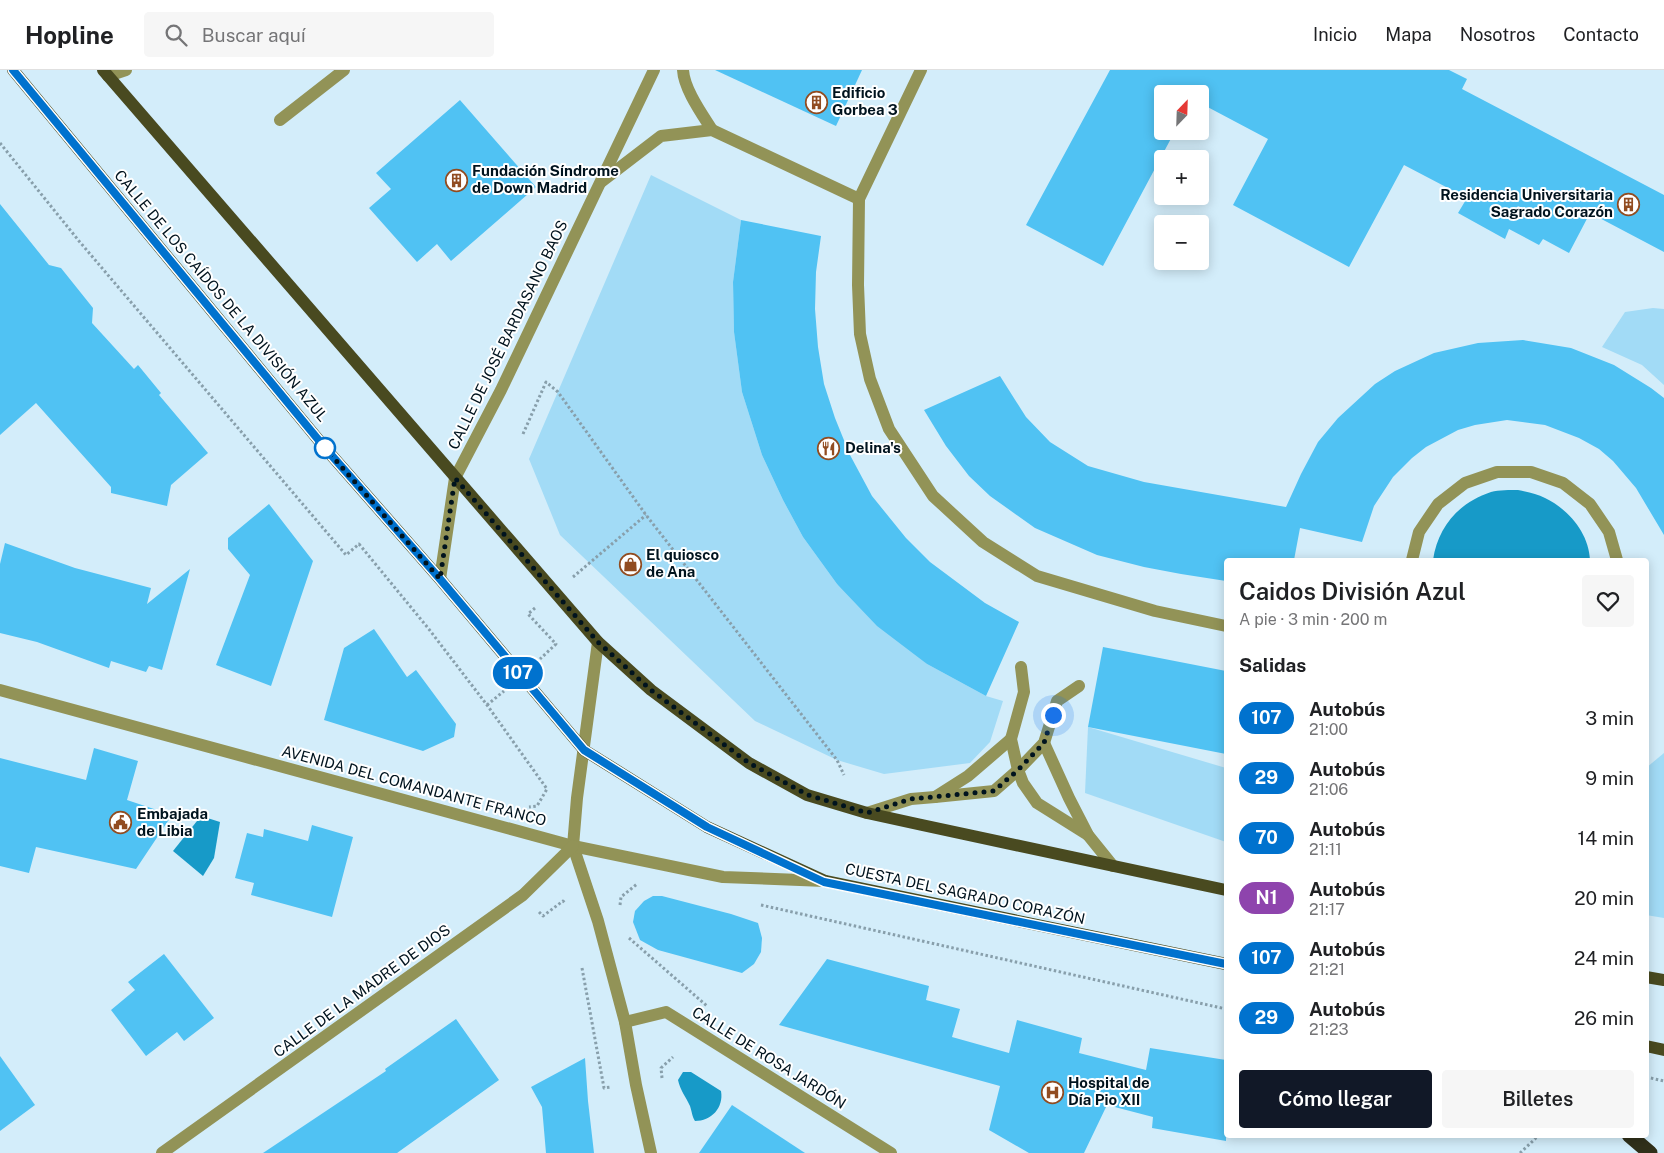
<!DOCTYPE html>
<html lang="es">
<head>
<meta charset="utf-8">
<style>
	body { margin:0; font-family:"Public Sans",sans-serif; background:#f6f6f6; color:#202124; height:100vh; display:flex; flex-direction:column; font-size:19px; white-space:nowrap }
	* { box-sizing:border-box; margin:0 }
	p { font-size:16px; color:#757577 }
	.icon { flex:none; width:28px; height:28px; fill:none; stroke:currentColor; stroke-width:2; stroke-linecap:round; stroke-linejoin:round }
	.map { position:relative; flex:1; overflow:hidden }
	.sheet { position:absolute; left:1224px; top:488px; width:425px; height:580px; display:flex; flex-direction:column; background:#fff; border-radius:5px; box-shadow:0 2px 12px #0003 }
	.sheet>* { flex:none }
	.badge { padding:0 10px; border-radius:16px; font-size:18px; line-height:32px }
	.needle { width:32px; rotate:23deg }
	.fabs { position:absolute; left:1154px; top:15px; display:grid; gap:10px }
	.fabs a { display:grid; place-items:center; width:55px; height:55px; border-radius:5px; background:#fff; box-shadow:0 2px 12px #0003; font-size:25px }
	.you { position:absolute; width:25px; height:25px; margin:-12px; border:4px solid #fff; border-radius:50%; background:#1a73e8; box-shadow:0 0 0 8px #1a73e833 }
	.map>.badge { position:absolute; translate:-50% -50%; box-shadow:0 0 0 2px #fff }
	h2 { padding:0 15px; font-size:19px; line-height:45px }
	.round { display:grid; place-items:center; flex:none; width:52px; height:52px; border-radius:5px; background:#f6f6f6 }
	.summary { display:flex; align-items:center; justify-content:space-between; height:85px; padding:0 15px }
	h1 { font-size:24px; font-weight:600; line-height:38px }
	.cta { display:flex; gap:10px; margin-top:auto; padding:10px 15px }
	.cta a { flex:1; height:58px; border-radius:5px; background:#111827; color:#fff; font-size:20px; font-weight:600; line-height:58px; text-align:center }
	.cta a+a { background:#f6f6f6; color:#202124 }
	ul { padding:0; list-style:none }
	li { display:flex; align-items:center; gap:15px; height:60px; padding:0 15px }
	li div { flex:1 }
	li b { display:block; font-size:19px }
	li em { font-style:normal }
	li .badge { min-width:55px; font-weight:700; text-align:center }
	header { display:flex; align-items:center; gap:30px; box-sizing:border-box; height:70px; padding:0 25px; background:#fff; border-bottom:1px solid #e0e0e0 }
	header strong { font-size:24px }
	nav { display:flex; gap:28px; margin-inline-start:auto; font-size:18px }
	.search { width:350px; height:45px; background:#f6f6f6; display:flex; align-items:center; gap:12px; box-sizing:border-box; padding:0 18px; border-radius:5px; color:#757577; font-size:19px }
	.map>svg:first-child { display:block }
	.green { fill:#a2dbf6 }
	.water { fill:#179ac8 }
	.building { fill:#50c2f3 }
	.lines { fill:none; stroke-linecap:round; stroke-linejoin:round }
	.path { stroke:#889fab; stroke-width:3; stroke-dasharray:2.5 2.5; stroke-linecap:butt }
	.minor { stroke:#929357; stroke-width:12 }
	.major { stroke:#494a20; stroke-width:12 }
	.highway { stroke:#30301a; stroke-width:15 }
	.line-casing { stroke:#fff; stroke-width:11 }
	.line { stroke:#0072ce; stroke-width:8 }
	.walk { stroke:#00131e; stroke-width:5; stroke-dasharray:0 9 }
	.stop-dot { fill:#fff; stroke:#0072ce; stroke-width:2.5 }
	.labels { text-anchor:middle; stroke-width:4; stroke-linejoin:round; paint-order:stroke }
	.poi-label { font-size:15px; font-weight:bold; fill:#00131e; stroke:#fff; text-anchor:start }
	.street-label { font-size:15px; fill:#00131e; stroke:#fff }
</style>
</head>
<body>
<header>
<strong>Hopline</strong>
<div class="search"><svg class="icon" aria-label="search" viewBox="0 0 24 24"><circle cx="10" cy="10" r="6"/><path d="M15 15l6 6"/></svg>Buscar aquí</div>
<nav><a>Inicio</a><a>Mapa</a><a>Nosotros</a><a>Contacto</a></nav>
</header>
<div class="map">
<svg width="1664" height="1083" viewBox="0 0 1664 1083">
	<rect width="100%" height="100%" fill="#d3edfa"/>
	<!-- green -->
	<g class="green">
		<path d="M651,105L741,150L733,212L734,262L742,322L762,385L783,430L803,467L837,514L927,594L986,626L1003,631L990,672L970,693L884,704L837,690L755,651L560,465L529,389Z"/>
		<path d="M1653,238L1664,239V315L1642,295L1602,277L1625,242Z"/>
		<path d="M1088,657L1226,698V772L1085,723Z"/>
		<path d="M1664,683V848L1646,845V698Z"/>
	</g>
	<!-- water -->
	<g class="water">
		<path d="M1518,420C1527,422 1537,424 1545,428C1568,439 1589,463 1590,490H1433C1438,457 1458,433 1491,422C1499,420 1510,420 1518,420Z"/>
		<path d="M201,746L220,752L214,788L203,806L173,781Z"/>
		<path d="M683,1002H691L721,1021C724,1038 711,1051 695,1051C692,1046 692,1042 690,1036C686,1027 680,1020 678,1010Z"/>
	</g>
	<!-- building -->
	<g class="building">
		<path d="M715,0H862L836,56Z"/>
		<path d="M1110,0H1449L1467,9L1462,19L1664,125V182L1590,143L1569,183L1543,169L1539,175L1509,159L1505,169L1458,143L1467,128L1404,95L1349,197L1233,135L1268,69L1200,33V24H1162V61H1175L1103,196L1026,155Z"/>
		<path d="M460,30L536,117L451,191L437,174L417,192L369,138L391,119L376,103Z"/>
		<path d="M0,134L49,195L61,198L93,238L92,253L134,299L138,295L161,323L159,325L208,383L171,415L167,436L111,423V417L36,333L0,365Z"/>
		<path d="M741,150L821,166L816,202L815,239L818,277L824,314L835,348L850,385L872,426L906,468L930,492L985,533L1019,552L986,626L927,594L877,556L837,514L803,467L783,430L762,385L742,322L734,262L733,212Z"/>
		<path d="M1523,270L1571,278L1614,295L1651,318L1664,328V465L1636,418L1613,391L1599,379L1579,368L1545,355L1507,350L1475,355L1458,360L1426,377L1412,388L1393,407L1374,436L1362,472L1300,458L1294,490H1226V511L1181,504L1144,497L1097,485L1035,458L990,426L969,406L946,376L924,340L1000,306L1026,347L1050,372L1088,396L1144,412L1286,437L1301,404L1318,372L1338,348L1375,314L1395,301L1434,283L1478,273Z"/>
		<path d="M269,434L313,491L271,616L216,595L250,505L228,479V468Z"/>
		<path d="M5,473L75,498L151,518L147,534L190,499L162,600L149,596L146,602L111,591L109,598L37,572L0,563V494Z"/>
		<path d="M374,559L407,607L416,600L456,654L454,667L423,681L324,650L344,578Z"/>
		<path d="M1103,577L1226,601V684L1088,657Z"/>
		<path d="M94,678L138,691L127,730L172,745L136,799L36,777L29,803L0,796V688L86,710Z"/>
		<path d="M312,755L353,767L332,847L251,825L254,813L235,808L247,763L263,767L264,759L308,771Z"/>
		<path d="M653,826H662L731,844L758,853L762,868L761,882L754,894L742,903L658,880L640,870L633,852L635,841L644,831Z"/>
		<path d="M164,884L214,948L184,971L177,962L146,986L111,940L135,920L128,912Z"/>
		<path d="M827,889L929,916L926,930L960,939L952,967L1009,983L1017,950L1082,968L1079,983L1146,1000L1150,978L1226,990V1071L1152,1058L1153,1047L1107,1035L1084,1083H1029L989,1060L1000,1016L779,955Z"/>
		<path d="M456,949L499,1010L397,1083H263L386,1001L385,999Z"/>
		<path d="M0,986L35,1035L0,1061Z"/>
		<path d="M585,988L588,1031L594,1083H546L542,1037L531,1017Z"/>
		<path d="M732,1035L805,1083H699Z"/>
	</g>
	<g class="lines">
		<!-- path -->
		<g class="path">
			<path d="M0,73L79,171L346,485L359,474L428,558L487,635L547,719L537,736L529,737"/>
			<path d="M523,364L546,312L558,322L646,445L837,690L844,705"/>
			<path d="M573,507L646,445"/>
			<path d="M535,538L528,544L556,574L540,589"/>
			<path d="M487,635L504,621"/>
			<path d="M620,835L621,827L637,814"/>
			<path d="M761,835L1226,939"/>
			<path d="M539,842L543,846L563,831L565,833"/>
			<path d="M629,868L707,936"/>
			<path d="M582,898L604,1018L611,1017"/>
			<path d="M1646,1007L1664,1011"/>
			<path d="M662,1008L661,998L673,987"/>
			<path d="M1520,1083L1535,1069L1537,1065"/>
		</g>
		<!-- minor -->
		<g class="minor">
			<path d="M683,0C684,19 702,44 712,60"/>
			<path d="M921,0L859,129L858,215L860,264L870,309L889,359L933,426L983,472L1037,506L1155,541L1226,556"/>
			<path d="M108,6L126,0"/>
			<path d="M280,50L344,0"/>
			<path d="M601,112L661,66L712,60L859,129"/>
			<path d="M1412,490L1419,462L1438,434L1465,413L1497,402H1531L1563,413L1590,434L1609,462L1617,490"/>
			<path d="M440,509L455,408L501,320L654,0"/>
			<path d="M598,572L577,728L573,776L598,851L625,952L636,1015L651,1083"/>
			<path d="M1021,597L1024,622L1011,669L1018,700L1023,713L1037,733L1088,765"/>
			<path d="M0,620L573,776L723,807L825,811"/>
			<path d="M1044,673L1069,728L1088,765L1113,796"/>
			<path d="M935,727L994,721L1018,700L1044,673L1057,631L1079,616"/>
			<path d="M867,743L911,729L935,727L968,706L1011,669"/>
			<path d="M625,952L666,942L891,1083"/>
			<path d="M162,1083L523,825L573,776"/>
		</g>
		<!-- major -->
		<g class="major">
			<path d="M13,0L326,379L440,509L584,680L707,757L825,811L1226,894"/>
			<path d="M103,0L598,572L651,620L749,693L807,725L867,743L922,755L1226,820"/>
			<path d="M1646,907L1664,910"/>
			<path d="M1646,976L1664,980"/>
		</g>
		<!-- highway -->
		<path class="highway" d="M1629,1065L1650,1083"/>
	</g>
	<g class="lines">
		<defs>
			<path id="line" d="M13,0L326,379L440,509L584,680L707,757L824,812L1226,894"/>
		</defs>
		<!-- line casing -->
		<use href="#line" class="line-casing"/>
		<!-- line -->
		<use href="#line" class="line"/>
		<!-- walk -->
		<path class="walk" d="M325,378L440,509L455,408L598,572L651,620L749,693L808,725L867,743L911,729L994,721L1018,700L1044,673L1053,645"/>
	</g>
	<!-- icons -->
	<defs>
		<symbol id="building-ring" viewBox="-11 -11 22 22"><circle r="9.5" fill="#fff" stroke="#914c21" stroke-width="1.5"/><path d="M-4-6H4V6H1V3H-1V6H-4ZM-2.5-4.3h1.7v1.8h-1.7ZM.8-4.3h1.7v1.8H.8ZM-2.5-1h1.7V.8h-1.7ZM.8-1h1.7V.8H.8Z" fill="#914c21"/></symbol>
		<symbol id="restaurant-ring" viewBox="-11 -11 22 22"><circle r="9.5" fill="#fff" stroke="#914c21" stroke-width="1.5"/><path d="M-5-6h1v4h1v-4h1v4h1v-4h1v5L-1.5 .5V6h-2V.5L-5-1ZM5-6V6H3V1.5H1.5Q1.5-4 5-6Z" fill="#914c21"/></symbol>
		<symbol id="shop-ring" viewBox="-11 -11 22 22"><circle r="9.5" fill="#fff" stroke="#914c21" stroke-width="1.5"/><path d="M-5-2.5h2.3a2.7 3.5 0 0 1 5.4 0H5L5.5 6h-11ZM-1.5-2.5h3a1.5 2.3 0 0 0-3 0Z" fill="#914c21"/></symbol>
		<symbol id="civic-ring" viewBox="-11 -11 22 22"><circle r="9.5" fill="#fff" stroke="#914c21" stroke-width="1.5"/><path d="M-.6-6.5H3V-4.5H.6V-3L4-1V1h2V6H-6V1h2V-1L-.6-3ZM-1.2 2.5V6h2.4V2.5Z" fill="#914c21"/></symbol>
		<symbol id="hospital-ring" viewBox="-11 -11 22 22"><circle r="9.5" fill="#fff" stroke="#914c21" stroke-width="1.5"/><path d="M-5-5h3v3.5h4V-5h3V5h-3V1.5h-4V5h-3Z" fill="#914c21"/></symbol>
	</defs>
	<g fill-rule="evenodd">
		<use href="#building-ring" x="804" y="20" width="25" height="25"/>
		<use href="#building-ring" x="444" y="98" width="25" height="25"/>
		<use href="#building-ring" x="1616" y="122" width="25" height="25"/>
		<use href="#restaurant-ring" x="816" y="366" width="25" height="25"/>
		<use href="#shop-ring" x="618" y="482" width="25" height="25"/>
		<use href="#civic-ring" x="108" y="740" width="25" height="25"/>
		<use href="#hospital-ring" x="1040" y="1010" width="25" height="25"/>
	</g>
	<!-- markers -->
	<circle class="stop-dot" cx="325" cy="378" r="10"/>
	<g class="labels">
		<!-- poi labels -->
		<g class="poi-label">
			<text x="832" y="28">Edificio<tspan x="832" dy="17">Gorbea 3</tspan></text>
			<text x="472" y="106">Fundación Síndrome<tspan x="472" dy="17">de Down Madrid</tspan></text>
			<text x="1613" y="130" text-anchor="end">Residencia Universitaria<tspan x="1613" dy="17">Sagrado Corazón</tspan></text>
			<text x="845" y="383">Delina's</text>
			<text x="646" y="490">El quiosco<tspan x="646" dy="17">de Ana</tspan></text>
			<text x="137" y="749">Embajada<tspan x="137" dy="17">de Libia</tspan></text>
			<text x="1068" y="1018">Hospital de<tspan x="1068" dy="17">Día Pio XII</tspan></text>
		</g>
		<!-- street labels -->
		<g class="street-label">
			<text transform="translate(221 226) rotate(50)" y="5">CALLE DE LOS CAÍDOS DE LA DIVISIÓN AZUL</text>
			<text transform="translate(508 265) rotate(-64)" y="5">CALLE DE JOSÉ BARDASANO BAOS</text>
			<text transform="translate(414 716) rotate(15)" y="5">AVENIDA DEL COMANDANTE FRANCO</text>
			<text transform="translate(965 824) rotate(12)" y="5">CUESTA DEL SAGRADO CORAZÓN</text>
			<text transform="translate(362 921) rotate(-36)" y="5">CALLE DE LA MADRE DE DIOS</text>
			<text transform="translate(769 988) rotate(32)" y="5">CALLE DE ROSA JARDÓN</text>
		</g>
	</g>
</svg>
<div class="fabs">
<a><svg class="needle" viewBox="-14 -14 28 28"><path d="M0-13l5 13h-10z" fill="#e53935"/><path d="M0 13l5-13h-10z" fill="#757577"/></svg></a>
<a>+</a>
<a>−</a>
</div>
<div class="you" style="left:1053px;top:645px"></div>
<b class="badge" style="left:518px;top:603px;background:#0072ce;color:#fff">107</b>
<section class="sheet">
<div class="summary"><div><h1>Caidos División Azul</h1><p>A pie · 3 min · 200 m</p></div><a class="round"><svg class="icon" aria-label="heart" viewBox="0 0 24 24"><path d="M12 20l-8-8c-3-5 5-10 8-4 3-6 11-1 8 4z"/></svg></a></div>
<h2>Salidas</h2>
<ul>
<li><span class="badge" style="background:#0072ce;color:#fff">107</span><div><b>Autobús</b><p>21:00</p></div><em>3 min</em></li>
<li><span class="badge" style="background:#0072ce;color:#fff">29</span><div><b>Autobús</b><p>21:06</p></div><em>9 min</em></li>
<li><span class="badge" style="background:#0072ce;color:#fff">70</span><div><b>Autobús</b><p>21:11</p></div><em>14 min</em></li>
<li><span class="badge" style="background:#8e44ad;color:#fff">N1</span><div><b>Autobús</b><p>21:17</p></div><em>20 min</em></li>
<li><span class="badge" style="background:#0072ce;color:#fff">107</span><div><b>Autobús</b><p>21:21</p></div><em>24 min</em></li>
<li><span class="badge" style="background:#0072ce;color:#fff">29</span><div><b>Autobús</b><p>21:23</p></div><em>26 min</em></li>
</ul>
<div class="cta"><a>Cómo llegar</a><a>Billetes</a></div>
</section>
</div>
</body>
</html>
